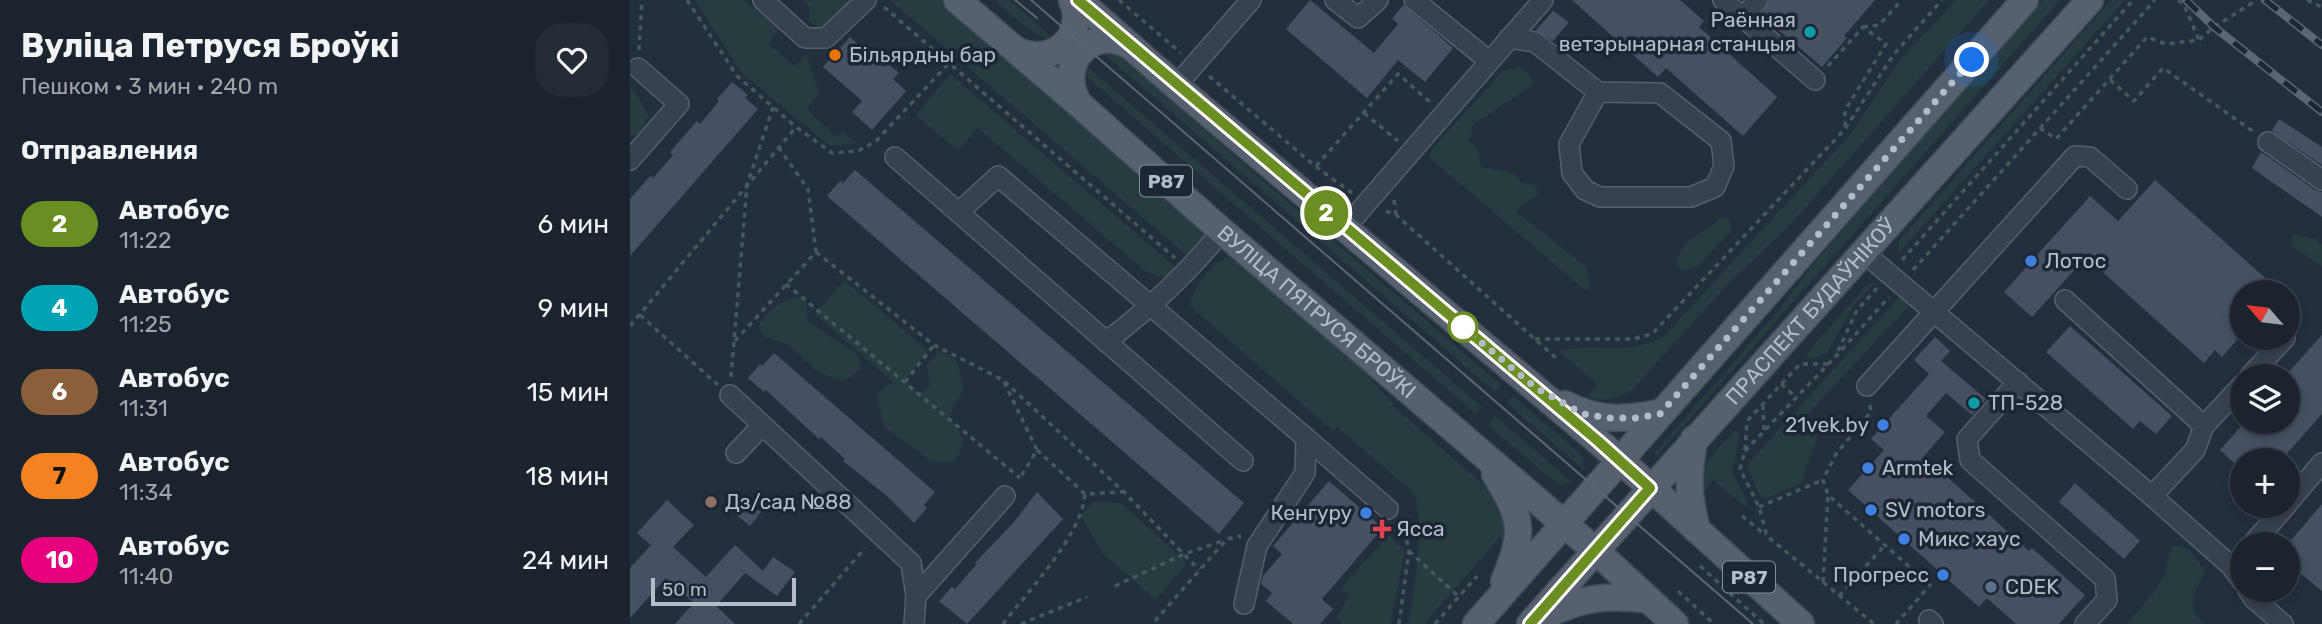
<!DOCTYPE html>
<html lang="ru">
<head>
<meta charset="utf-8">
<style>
	body { margin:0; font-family:Rubik,sans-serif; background:#242b36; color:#f1f3f6; height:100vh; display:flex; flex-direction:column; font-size:26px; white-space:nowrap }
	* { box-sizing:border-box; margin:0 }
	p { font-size:23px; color:#a0a4aa }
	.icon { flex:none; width:38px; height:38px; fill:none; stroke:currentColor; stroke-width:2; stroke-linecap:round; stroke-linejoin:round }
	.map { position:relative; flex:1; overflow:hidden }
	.details { display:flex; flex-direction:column; background:#1b232e; width:630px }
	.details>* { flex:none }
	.badge { padding:0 14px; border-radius:23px; font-size:24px; line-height:46px }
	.needle { width:46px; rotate:298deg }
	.tools { position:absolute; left:1600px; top:280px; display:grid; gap:14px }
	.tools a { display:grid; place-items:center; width:70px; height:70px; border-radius:50%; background:#1b232e; box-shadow:0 4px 10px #0003,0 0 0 2px #39404a; font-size:35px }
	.scale { position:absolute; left:21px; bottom:18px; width:145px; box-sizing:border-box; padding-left:7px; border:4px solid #b4bcc9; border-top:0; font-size:19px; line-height:24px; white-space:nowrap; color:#b4bcc9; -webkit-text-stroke:5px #1d2633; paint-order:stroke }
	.you { position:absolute; width:35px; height:35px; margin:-18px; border:5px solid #fff; border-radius:50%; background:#1a73e8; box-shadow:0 0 0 10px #1a73e833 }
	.map>.badge { position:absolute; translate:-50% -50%; box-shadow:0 0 0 4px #fff }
	h2 { padding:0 21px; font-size:26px; line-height:63px }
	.round { display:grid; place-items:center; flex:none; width:74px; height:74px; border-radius:28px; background:#242b36 }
	.headline { display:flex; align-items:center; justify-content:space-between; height:119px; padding:0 21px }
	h1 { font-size:33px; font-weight:700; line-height:52px }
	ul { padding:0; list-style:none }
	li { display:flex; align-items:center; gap:21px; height:84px; padding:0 21px }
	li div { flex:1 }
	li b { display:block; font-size:26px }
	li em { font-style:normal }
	li .badge { min-width:77px; font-weight:700; text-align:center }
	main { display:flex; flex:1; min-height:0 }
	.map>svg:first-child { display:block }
	.green { fill:#263c3f }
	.building { fill:#455162 }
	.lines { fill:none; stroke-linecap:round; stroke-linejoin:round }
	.minor-casing { stroke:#565f6c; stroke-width:22 }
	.major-casing { stroke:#414a57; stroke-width:29 }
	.path { stroke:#44595c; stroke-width:3.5; stroke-dasharray:5 5; stroke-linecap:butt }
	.minor { stroke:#38414e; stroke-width:19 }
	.major { stroke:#56606e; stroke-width:26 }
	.tram { stroke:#5a6575; stroke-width:2 }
	.rail-casing { stroke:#5a6575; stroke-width:8 }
	.rail { stroke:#1d2633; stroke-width:5; stroke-dasharray:16; stroke-linecap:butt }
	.line-casing { stroke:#fff; stroke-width:16 }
	.line { stroke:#6b8e23; stroke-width:10 }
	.walk { stroke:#b4bcc9; stroke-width:7; stroke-dasharray:0 12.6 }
	.culture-dot { fill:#0f9aa8; stroke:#1d2633; stroke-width:2.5 }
	.food-dot { fill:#e8710a; stroke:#1d2633; stroke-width:2.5 }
	.shop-dot { fill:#3f7fe0; stroke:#1d2633; stroke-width:2.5 }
	.stop-dot { fill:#fff; stroke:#6b8e23; stroke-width:3.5 }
	.education-dot { fill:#8d6e63; stroke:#1d2633; stroke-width:2.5 }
	.health-dot { fill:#e0444e; stroke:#1d2633; stroke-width:2.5 }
	.service-dot { fill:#5c6f8a; stroke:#1d2633; stroke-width:2.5 }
	.labels { text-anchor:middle; stroke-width:7; stroke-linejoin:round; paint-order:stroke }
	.shield { fill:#1d2633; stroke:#878f9c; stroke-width:2 }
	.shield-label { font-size:19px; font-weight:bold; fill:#b4bcc9 }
	.poi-label { font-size:21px; fill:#b4bcc9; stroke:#1d2633; text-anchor:start }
	.street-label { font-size:21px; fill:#b4bcc9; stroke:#1d2633 }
</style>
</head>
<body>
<main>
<section class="details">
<div class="headline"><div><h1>Вуліца Петруся Броўкі</h1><p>Пешком · 3 мин · 240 m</p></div><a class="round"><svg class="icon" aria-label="heart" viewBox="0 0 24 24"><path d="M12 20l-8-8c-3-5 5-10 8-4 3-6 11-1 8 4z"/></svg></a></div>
<h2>Отправления</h2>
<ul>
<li><span class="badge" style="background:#6b8e23;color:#fff">2</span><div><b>Автобус</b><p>11:22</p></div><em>6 мин</em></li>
<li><span class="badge" style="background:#00a3b4;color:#fff">4</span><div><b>Автобус</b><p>11:25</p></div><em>9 мин</em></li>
<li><span class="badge" style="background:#8b5e3c;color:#fff">6</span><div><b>Автобус</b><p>11:31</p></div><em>15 мин</em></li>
<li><span class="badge" style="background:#f58220;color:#111">7</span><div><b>Автобус</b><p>11:34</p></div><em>18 мин</em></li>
<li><span class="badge" style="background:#e6007e;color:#fff">10</span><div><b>Автобус</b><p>11:40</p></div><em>24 мин</em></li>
</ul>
</section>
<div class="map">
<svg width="1692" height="624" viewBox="0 0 1692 624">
	<rect width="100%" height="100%" fill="#242f3e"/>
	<!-- green -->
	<g class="green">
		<path d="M65,0H114L149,29L139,44L165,67L176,54L189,92L177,110L207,137L213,131L227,143L200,146L111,72Z"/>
		<path d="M173,0H219L221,2L198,28H189L179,21L180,7Z"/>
		<path d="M260,0H314L572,224C575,240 573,248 562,260Z"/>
		<path d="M365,0H379L425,40C401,37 383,16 365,0Z"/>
		<path d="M1326,0H1359L1161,224L1097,285L1003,389C989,399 974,403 958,396L967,384L929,351C968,341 993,357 1033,337L1219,136L1269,61Z"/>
		<path d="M1413,0H1430L1027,456L1024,453L1150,309L1183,264Z"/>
		<path d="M1481,0H1495L1268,254L1269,241Z"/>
		<path d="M477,46L871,385L865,392L467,48Z"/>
		<path d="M453,63L852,407L846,414L455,75Z"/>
		<path d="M889,67L898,72L904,84L844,124L839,141L848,149L851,167L884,173L893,184L905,185L909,193L886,211L955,266L961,285L955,290L800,158L801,150L874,70Z"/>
		<path d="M320,74L549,270C537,281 529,277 515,271L348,128L328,151L286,115Z"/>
		<path d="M0,85L19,115L9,134L0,136Z"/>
		<path d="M1089,219H1099L1102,230L1066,268L1053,270L1045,264C1056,233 1069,239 1089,219Z"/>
		<path d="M1662,234L1682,238L1692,244V267L1662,246Z"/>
		<path d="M596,258L610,260L699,336L735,372L770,412L869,498L885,549L870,537L794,624H779V620C785,578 795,536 785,494L707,427L703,431L559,305C564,288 580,264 596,258Z"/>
		<path d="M214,280L298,351L271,384L278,383L289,393L301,385L296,365L311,351L327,362L334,388L319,415L334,441L326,461L302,462L255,427L246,396L258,385L266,384L185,314Z"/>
		<path d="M1245,283L1224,305L1197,353L1180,359L1176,354L1237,285Z"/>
		<path d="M1271,295L1278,301L1276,309L1173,419L1188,435L1171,483L1135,499L1130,496L1117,465Z"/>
		<path d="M176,297L177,321L227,354L232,368L213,382L187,371L156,343L134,337L128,326C142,307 151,299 176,297Z"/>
		<path d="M883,396L945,449L953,458L954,470L877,403Z"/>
		<path d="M865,416L943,483L930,485L921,479L858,425Z"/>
		<path d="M1106,430L1110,435L1102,472L1118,503L1116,507L1083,480L1073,492C1066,465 1089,448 1106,430Z"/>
		<path d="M464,501L491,503L557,563L526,600L473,554L451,516Z"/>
		<path d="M759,535L775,552L760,624H712L706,618L719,596L710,589Z"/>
		<path d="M1543,546C1561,546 1566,558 1575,572C1565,592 1554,605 1574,624H1497C1509,609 1524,594 1533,578C1539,567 1536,556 1543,546Z"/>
	</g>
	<!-- building -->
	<g class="building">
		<path d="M680,0L744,53L768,24L762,19L773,5L823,48L795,82L768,60L737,98L656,29Z"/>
		<path d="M942,0H1050L1074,21L1069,27L1147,97L1113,136L1036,68L1028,77Z"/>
		<path d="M1140,0H1245L1214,36L1217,38L1192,67L1131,15Z"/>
		<path d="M923,11L939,22L923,41L906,30Z"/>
		<path d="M220,37L254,67L257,63L269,73L263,79L276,91L242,130L222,112L232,101L193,67Z"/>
		<path d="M102,82L118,95L115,98L128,109L0,256V199L20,176L23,178L43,155L40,152L67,121L70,124L80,112L89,101L87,99Z"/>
		<path d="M1649,119L1692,147V165L1642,131Z"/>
		<path d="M1631,152L1685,190L1692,192V217L1622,168Z"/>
		<path d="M225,170L614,503L589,534L197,196L210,181L213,183Z"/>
		<path d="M1525,180L1651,292H1612V334L1592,357L1585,350L1574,363L1456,257L1402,317L1374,292L1460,196L1488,221Z"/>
		<path d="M1440,326L1542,416L1526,434L1510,421L1503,429L1416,352Z"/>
		<path d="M1692,335V414L1651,460H1612V470L1590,450L1615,422H1657V374Z"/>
		<path d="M1305,337L1320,351L1311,361L1356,399L1342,415L1316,393L1296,416L1315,432L1294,456L1399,551L1402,548L1455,595L1429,624H1386L1357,598L1349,607L1218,490L1254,450L1241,439L1299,374L1284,360Z"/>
		<path d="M144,353L305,492L294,505L297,508L284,523L257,496L213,461L215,459L191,437L189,439L136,390L134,392L118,378L130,364L132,366Z"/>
		<path d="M699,481L753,528L692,599L703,609L690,624H663L636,601L642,593L631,584L633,576L652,554L643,546Z"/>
		<path d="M1445,483L1510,541L1494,559L1429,502Z"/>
		<path d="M407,492L433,519L337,624L309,601L322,587L325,589L346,565L345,563L384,522Z"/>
		<path d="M111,496L131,512L120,526L100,510Z"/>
		<path d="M37,500L64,525L43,547L76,577L105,545L133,571L143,557L165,572L147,596L115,573L86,606L105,624H45L64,603L36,578L0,618V568L21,545L7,533Z"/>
		<path d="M1692,504V591L1657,562V545Z"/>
	</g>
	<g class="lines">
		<defs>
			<g id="minor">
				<path d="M133,0L175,38H196L236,0"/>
				<path d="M705,0L728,18L748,0"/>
				<path d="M784,0L859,61"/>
				<path d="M1093,0L1185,80"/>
				<path d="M1113,18L1128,0"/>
				<path d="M879,38L905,42L968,92L939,144L942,173L955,190L970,197H1061L1085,187L1094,166L1091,141L1030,93L968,92"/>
				<path d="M546,86L621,0"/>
				<path d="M1638,142L1692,180"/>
				<path d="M265,157L613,461"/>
				<path d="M0,160L49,104L8,68"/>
				<path d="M329,212L368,176L676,438L675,473L627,546L614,604"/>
				<path d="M715,228L913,0"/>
				<path d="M1233,252L1522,496L1601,566L1612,581"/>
				<path d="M1435,300L1574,426L1565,450L1522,496"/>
				<path d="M476,342C522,306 555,276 592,231"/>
				<path d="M1620,376L1655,338"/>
				<path d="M1388,382L1337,439L1340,460L1475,579L1477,600L1455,624"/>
				<path d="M1237,386L1445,156L1460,157L1497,189"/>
				<path d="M100,395L281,563L286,596L284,624"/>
				<path d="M1574,426L1612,385"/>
				<path d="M676,438L758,509"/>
				<path d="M106,453L132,426"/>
				<path d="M1657,504L1692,463"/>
				<path d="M1622,544L1656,506"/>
				<path d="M1618,590L1624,599L1653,624"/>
				<path d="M286,596L375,496"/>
				<path d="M1299,620L1303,624"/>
			</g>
			<g id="major">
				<path id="s1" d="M327,0L449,104L592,231L966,551L1045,624"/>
				<path d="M448,0L546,86L989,459L1171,624"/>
				<path d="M386,50C420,68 458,37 442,0"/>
				<path d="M449,104C425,65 460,24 500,46"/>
				<path d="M935,404C967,421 994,420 1029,413"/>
				<path d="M1064,439C1058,479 1057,490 1067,530"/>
				<path d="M865,474C893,520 895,531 874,581"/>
				<path d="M912,617C950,598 976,594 1018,600"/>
				<path d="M846,624L1395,0"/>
				<path id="s2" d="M900,624L1460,0"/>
			</g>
		</defs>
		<!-- minor casing -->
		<use href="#minor" class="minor-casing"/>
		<!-- major casing -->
		<use href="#major" class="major-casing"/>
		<!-- path -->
		<g class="path">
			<path d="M57,0L107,76L166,127L202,153L228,151L246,141L320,62"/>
			<path d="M489,0L551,53"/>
			<path d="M1548,0L1554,5L1569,40"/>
			<path d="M1677,0L1692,7"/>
			<path d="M254,7L545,258"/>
			<path d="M1233,27L1249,25L1272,0"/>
			<path d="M9,50L12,0"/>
			<path d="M1198,66L1233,27L1256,44L1215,110V126"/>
			<path d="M579,76L685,166L722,193"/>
			<path d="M1480,80L1504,101L1533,68L1624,132"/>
			<path d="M734,113L768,141"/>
			<path d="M1410,128L1426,139L1517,37L1536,44L1569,40L1584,27L1627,0"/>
			<path d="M686,166L768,74L801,103"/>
			<path d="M764,200L766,215"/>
			<path d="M756,211L766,215L927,359"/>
			<path d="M186,252L304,345L373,380L494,492L569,570"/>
			<path d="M1272,260L1503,0"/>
			<path d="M1283,270L1525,0"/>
			<path d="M156,284L390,478"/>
			<path d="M10,315L88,385"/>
			<path d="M0,326L166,127"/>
			<path d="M905,339H1003L1022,334L1215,129L1264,54L1312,0"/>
			<path d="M105,341L186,252L178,189L149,148"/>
			<path d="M1208,351L1227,310L1248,287"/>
			<path d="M1198,364H1170L1117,421L1115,451L1110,469L1129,507L1137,536L1244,624"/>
			<path d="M101,377L117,185L143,107"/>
			<path d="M275,382L304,345"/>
			<path d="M374,382L407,450L390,478"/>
			<path d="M1151,384L1166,397"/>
			<path d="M1133,405L1134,431"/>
			<path d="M1240,405L1241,412L1206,454L1193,480L1198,495L1300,585L1266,624"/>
			<path d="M407,450L455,494L492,492"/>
			<path d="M1115,451L1206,356L1259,297"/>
			<path d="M1129,507L1193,480"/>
			<path d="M1112,516L1136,535"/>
			<path d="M779,551L829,597"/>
			<path d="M1070,566L1134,624"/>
			<path d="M1193,582L1198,495"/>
			<path d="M485,586L552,555L595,540"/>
			<path d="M1048,591L1084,624"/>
			<path d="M1209,596L1255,545"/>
			<path d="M525,621L597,539L611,536"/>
			<path d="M169,624L235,548"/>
			<path d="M373,624C398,591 452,535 455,494"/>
			<path d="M391,624L457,597"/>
			<path d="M769,624L779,551L772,519"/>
			<path d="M805,624L847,576"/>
		</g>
		<!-- minor -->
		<use href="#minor" class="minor"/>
		<!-- major -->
		<use href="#major" class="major"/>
		<!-- tram -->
		<g class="tram">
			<path d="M385,0L407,18"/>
			<path d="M401,0L1123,624"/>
		</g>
		<defs>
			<g id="rail">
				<path d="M1556,0L1584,27L1692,112"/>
				<path d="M1635,0L1692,45"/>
			</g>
		</defs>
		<!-- rail casing -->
		<use href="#rail" class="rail-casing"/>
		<!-- rail -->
		<use href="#rail" class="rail"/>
	</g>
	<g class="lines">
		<defs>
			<path id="line" d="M448,0L968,441L1020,488L900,624"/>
		</defs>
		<!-- line casing -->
		<use href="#line" class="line-casing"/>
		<!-- line -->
		<use href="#line" class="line"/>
		<!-- walk -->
		<path class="walk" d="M833,327L906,388L953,414L979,418H1005L1030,414L1342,60"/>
	</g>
	<!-- markers -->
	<g class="culture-dot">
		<circle cx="1180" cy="32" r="7"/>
		<circle cx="1344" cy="403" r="7"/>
	</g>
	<circle class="food-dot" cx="205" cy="55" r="7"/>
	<g class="shop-dot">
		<circle cx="1401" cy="261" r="7"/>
		<circle cx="1253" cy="425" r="7"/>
		<circle cx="1238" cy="468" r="7"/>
		<circle cx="1241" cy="510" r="7"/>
		<circle cx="736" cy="513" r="7"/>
		<circle cx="1274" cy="539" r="7"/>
		<circle cx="1313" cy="575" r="7"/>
	</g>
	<circle class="stop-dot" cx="833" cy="327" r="14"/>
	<circle class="education-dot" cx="81" cy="502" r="7"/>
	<path class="health-dot" d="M748.5 518.5h7v7h7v7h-7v7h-7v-7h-7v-7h7z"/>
	<circle class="service-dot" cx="1361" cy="587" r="7"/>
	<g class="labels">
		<!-- shield labels -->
		<g class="shield">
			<rect x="510" y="165.5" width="52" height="31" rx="5"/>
			<rect x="1093" y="561.5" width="52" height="31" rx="5"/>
		</g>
		<g class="shield-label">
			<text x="536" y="188">Р87</text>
			<text x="1119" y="584">Р87</text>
		</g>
		<!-- poi labels -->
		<g class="poi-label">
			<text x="1166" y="27" text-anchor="end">Раённая<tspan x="1166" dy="24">ветэрынарная станцыя</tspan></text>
			<text x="219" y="62">Більярдны бар</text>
			<text x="1415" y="268">Лотос</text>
			<text x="1358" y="410">ТП-528</text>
			<text x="1239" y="432" text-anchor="end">21vek.by</text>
			<text x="1252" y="475">Armtek</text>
			<text x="95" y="509">Дз/сад №88</text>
			<text x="1255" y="517">SV motors</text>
			<text x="722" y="520" text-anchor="end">Кенгуру</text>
			<text x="766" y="536">Ясса</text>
			<text x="1288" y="546">Микс хаус</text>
			<text x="1299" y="582" text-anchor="end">Прогресс</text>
			<text x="1375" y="594">CDEK</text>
		</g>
		<!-- street labels -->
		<g class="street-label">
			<text dy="7" stroke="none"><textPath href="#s2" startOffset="420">ПРАСПЕКТ БУДАЎНІКОЎ</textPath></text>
			<text dy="7" stroke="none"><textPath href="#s1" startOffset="476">ВУЛІЦА ПЯТРУСЯ БРОЎКІ</textPath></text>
		</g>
	</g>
</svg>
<div class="tools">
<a><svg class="needle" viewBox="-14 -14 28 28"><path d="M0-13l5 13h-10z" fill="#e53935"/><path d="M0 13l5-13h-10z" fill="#a0a4aa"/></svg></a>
<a><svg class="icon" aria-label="layers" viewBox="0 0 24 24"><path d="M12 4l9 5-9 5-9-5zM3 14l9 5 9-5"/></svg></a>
<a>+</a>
<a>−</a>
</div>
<div class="scale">50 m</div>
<div class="you" style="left:1342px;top:60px"></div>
<b class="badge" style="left:696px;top:213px;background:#6b8e23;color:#fff">2</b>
</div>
</main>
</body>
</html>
